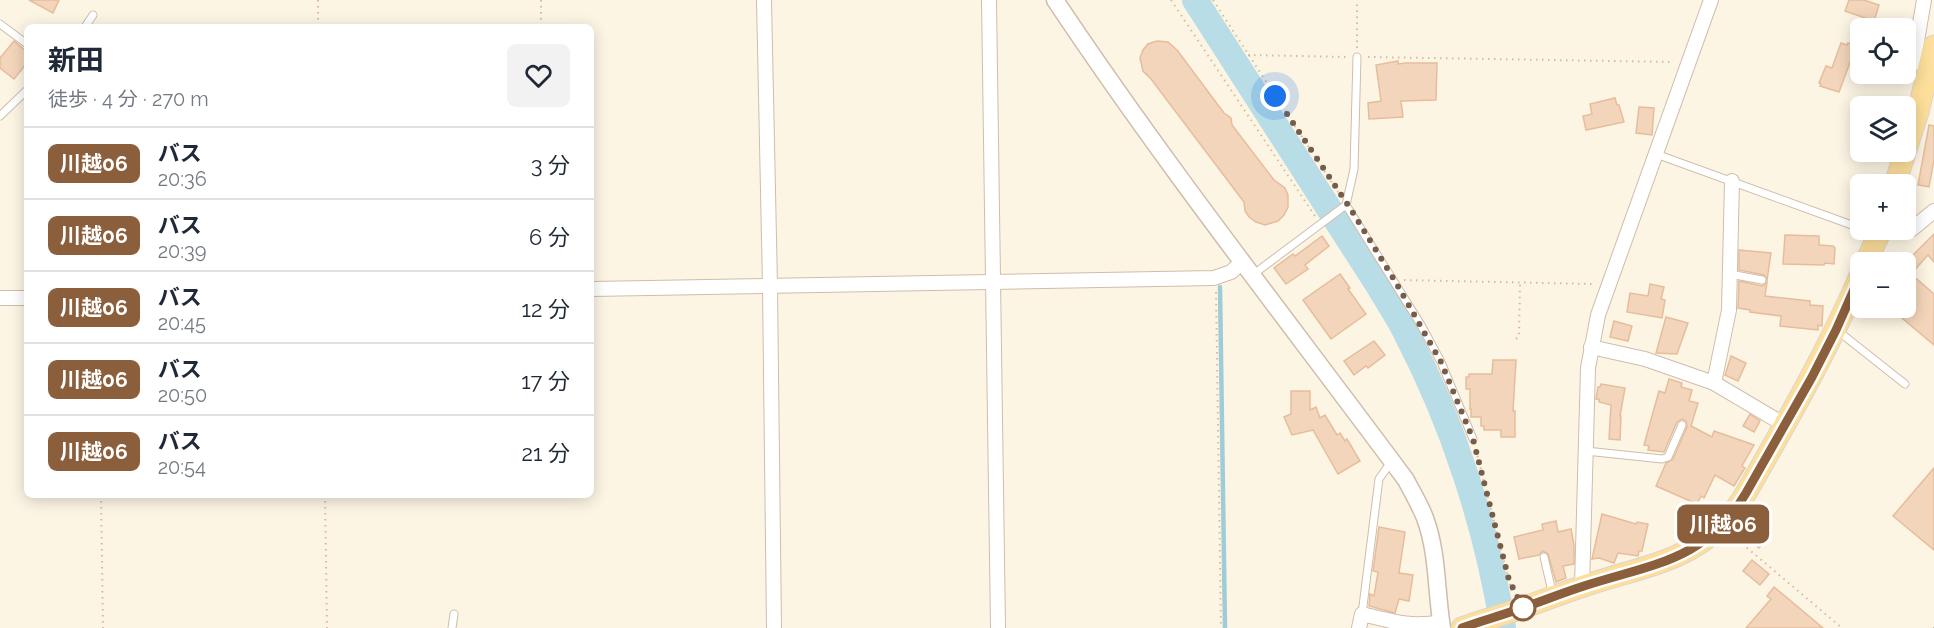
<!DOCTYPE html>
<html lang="ja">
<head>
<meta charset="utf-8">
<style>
	body { margin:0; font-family:Raleway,"Noto Sans JP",sans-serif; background:#f2f2f3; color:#1f2937; height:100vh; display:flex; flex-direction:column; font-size:22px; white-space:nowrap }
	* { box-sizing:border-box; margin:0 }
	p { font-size:20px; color:#747a83 }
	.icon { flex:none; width:33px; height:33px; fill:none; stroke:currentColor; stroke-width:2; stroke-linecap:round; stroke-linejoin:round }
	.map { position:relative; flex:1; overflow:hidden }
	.panel { position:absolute; left:24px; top:24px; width:570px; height:474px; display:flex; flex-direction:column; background:#fff; border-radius:9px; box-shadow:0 3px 15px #0003 }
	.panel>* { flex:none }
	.badge { padding:0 12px; border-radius:9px; font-size:21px; line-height:39px }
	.buttons { position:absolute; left:1850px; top:18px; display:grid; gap:12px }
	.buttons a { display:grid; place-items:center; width:66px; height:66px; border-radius:9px; background:#fff; box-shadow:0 3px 15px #0003; font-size:30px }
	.you { position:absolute; width:30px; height:30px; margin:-15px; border:4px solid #fff; border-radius:50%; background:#1a73e8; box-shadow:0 0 0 9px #1a73e833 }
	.map>.badge { position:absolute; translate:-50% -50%; box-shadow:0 0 0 3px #fff }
	.round { display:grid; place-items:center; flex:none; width:63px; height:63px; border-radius:9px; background:#f2f2f3 }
	.headline { display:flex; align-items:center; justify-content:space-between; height:102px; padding:0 24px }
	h1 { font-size:28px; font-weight:700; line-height:45px }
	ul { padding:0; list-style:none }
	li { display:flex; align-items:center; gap:18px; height:72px; padding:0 24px; border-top:2px solid #e0e1e3 }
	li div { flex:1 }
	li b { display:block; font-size:22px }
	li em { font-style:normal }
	li .badge { min-width:66px; font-weight:700; text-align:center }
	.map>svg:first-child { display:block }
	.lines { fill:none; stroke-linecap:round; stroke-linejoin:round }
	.stream { stroke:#9eccd9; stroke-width:4.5 }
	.river { stroke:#b8dde7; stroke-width:26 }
	.building { fill:#f3d5bb; stroke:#e6bd9b; stroke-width:1.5 }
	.service-casing { stroke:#cfbdab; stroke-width:9 }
	.minor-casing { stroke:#cfbdab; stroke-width:16 }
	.tertiary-casing { stroke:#cfbdab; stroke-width:19 }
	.primary-casing { stroke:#dbd5d0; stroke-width:23 }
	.path { stroke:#d8b99e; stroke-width:2; stroke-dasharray:1.5 4.5; stroke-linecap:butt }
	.service { stroke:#fff; stroke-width:7 }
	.minor { stroke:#fff; stroke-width:14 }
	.tertiary { stroke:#fff; stroke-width:16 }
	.primary { stroke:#fddf9b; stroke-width:21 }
	.line-casing { stroke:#fff; stroke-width:14 }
	.line { stroke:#8b5e3c; stroke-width:9 }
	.walk { stroke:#765c49; stroke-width:6; stroke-dasharray:0 10.8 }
	.stop-dot { fill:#fff; stroke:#8b5e3c; stroke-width:3 }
</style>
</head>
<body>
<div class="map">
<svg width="1934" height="628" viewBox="0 0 1934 628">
	<rect width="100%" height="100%" fill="#fdf5e4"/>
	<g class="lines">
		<!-- stream -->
		<path class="stream" d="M1220,287L1225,628"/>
		<!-- river -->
		<path class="river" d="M1195,0L1378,285C1387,301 1398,316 1406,333C1453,423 1487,527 1503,628"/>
	</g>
	<!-- building -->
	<g class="building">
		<path d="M29,0H59L53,13Z"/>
		<path d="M1849,0H1864L1879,5L1874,21L1845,11Z"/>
		<path d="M14,41L27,52V63L14,79L0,68V58Z"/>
		<path d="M1157,41L1168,42L1177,50L1224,113L1231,118L1232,125L1274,180L1285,188L1288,195V207L1284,215L1278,221L1265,225L1256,222L1249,217L1245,211L1244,202L1151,79L1143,71L1140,58L1143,50L1148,44Z"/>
		<path d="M1841,43L1847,45L1848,43L1860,47V60L1852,57L1839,92L1820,86L1821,84L1819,83L1826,66L1832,68Z"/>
		<path d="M1398,61V64L1406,63H1437L1436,100L1401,101L1403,117L1369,119L1368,103L1381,101L1376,65Z"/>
		<path d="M1615,98L1617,105H1619L1624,122L1586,130L1583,116L1592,114L1590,104Z"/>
		<path d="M1639,107L1654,108L1652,135L1636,133Z"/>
		<path d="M1929,125L1934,126V160L1929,187L1918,185Z"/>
		<path d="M1934,234V262L1928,255L1911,274L1934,294V345L1890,308H1905V263Z"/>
		<path d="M1785,235L1819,236V245L1833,246L1835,248L1834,264L1825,263L1824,265L1783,264Z"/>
		<path d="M1322,236L1329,246L1305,265L1308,269L1286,284L1274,268L1293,254L1295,256Z"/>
		<path d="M1739,250L1771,253L1767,280L1764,275L1739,270Z"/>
		<path d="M1340,274L1350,288L1348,289L1366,314L1331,339L1303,300Z"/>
		<path d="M1739,281L1762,286L1767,282L1765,296L1810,301V305L1823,306L1822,326L1818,325V330L1780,326L1781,316L1750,312V310L1738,308Z"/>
		<path d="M1650,284L1664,287L1661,299L1665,300L1662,318L1627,312L1630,293L1648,296Z"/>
		<path d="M1666,317L1688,323L1677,354L1656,353Z"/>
		<path d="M1614,321L1632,326L1628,341L1610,337Z"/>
		<path d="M1374,341L1385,355L1368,368L1366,366L1354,375L1344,361Z"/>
		<path d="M1731,356L1746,363L1738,381L1725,375Z"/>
		<path d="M1493,360H1516L1513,411H1515V437H1501V430H1484V426H1481V417H1471V409H1470V389H1466V377H1469V374H1492Z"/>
		<path d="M1669,379L1682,383L1681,387L1692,390L1689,401L1698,403L1691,426L1712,437L1714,431L1754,445L1742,466L1745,468L1734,486L1715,475L1704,498L1701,496L1697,504L1656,486L1666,463L1673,459L1687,427L1686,421L1682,419L1677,422L1664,452L1648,450L1649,446L1644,445L1659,391L1665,393Z"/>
		<path d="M1601,384L1625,388L1620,416H1621L1620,440L1609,439L1611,405L1599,402V399H1596L1598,387H1600Z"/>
		<path d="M1291,391H1310V410L1316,407L1320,418L1325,415L1337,435L1340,433L1345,441L1347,439L1360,461L1338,474L1313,430L1292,435L1284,417L1291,414Z"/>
		<path d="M1750,414L1760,421L1754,432L1743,426Z"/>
		<path d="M1934,468V550L1893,516Z"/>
		<path d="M1602,514L1636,524L1637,522L1648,524L1642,551H1639L1638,556L1618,553L1614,563L1599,558L1592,559Z"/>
		<path d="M1556,521L1558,532L1571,529L1574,545V564L1563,566L1566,578L1556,582L1548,554L1543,551L1539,555L1519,559L1514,537L1543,530L1542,524Z"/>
		<path d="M1748,521L1767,538L1759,548L1739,532Z"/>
		<path d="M1379,527L1405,532L1399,573L1413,575L1409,601L1399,599L1395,613L1369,606L1370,594L1374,596L1378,572L1373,571Z"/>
		<path d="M1752,560L1769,574L1760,585L1743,571Z"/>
		<path d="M1774,587L1823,628H1746L1771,599L1767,596Z"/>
	</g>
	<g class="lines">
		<defs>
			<g id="service">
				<path d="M0,24L27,44"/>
				<path d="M85,27L93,15"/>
				<path d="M1861,101L1876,106"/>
				<path d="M0,116L27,90"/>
				<path d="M1656,154L1860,228"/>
				<path d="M1346,205L1421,325L1441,362L1473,439"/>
				<path d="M1730,274L1762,280"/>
				<path d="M1251,276L1346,205L1354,169L1357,57"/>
				<path d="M1838,331L1905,384"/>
				<path d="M1586,451L1662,459L1668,457L1682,425"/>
				<path d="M1544,557L1553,596"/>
				<path d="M1362,614L1379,479L1391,462"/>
				<path d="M452,628L454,614"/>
			</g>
			<g id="minor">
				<path d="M764,0L770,286L774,628"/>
				<path d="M989,0L998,628"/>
				<path d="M1924,0L1914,58L1929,71"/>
				<path d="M1905,229H1912L1934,211"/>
				<path d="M591,289L1214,278L1231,272L1241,263"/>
				<path d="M0,298H27"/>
				<path d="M1591,347L1645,359L1714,383L1785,425"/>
				<path d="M1714,383L1729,310L1732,181"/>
				<path d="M1582,586L1588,368L1598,315L1711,0"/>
				<path d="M1359,628L1362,614C1391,621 1410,628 1441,622"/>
			</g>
			<path id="tertiary" d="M1055,0C1165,165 1288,321 1406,480C1412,492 1420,505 1425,518C1438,553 1436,591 1442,628"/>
			<g id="primary">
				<path d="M1895,184L1918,112L1934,46"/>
				<path d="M1866,262L1881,230"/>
				<path d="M1462,628C1480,621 1500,616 1519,609C1540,602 1562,593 1584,586C1652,563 1706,561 1746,493C1787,421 1827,352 1860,276"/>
			</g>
		</defs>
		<!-- service casing -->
		<use href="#service" class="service-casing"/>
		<!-- minor casing -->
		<use href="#minor" class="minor-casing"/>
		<!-- tertiary casing -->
		<use href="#tertiary" class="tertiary-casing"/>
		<!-- primary casing -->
		<use href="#primary" class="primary-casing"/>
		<!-- path -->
		<g class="path">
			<path d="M318,0V27"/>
			<path d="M541,0V27"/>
			<path d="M1171,0L1315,216"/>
			<path d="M1213,0L1338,192"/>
			<path d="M1357,48V0"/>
			<path d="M1248,55L1347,57"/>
			<path d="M1368,57L1674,62"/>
			<path d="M1404,280L1593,284"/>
			<path d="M1216,292L1221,628"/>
			<path d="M1516,339L1519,336L1520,282"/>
			<path d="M1476,450L1512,593"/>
			<path d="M101,495L103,628"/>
			<path d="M325,495L327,628"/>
			<path d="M1733,536L1842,628"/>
			<path d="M1934,628V627"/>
		</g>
		<!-- service -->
		<use href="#service" class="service"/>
		<!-- minor -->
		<use href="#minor" class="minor"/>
		<!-- tertiary -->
		<use href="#tertiary" class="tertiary"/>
		<!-- primary -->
		<use href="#primary" class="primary"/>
	</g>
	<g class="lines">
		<defs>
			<path id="line" d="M1462,628C1480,621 1500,616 1519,609C1540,602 1562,593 1584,586C1652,564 1706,561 1746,493L1812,377L1836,330L1860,276"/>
		</defs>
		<!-- line casing -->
		<use href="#line" class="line-casing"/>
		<!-- line -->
		<use href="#line" class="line"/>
		<!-- walk -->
		<path class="walk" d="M1275,96L1350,208L1395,281L1441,362L1473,439L1509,580L1523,608"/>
	</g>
	<!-- markers -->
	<circle class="stop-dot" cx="1523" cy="608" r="12"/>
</svg>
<div class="buttons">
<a><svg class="icon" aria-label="locate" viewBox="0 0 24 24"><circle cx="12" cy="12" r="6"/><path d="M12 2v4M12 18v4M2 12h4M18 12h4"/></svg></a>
<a><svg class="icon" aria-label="layers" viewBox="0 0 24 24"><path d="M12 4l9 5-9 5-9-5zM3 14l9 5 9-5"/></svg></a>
<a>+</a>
<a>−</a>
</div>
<div class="you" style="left:1275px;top:96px"></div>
<b class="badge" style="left:1723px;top:524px;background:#8b5e3c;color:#fff">川越06</b>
<section class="panel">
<div class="headline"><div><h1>新田</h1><p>徒歩 · 4 分 · 270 m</p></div><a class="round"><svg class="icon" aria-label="heart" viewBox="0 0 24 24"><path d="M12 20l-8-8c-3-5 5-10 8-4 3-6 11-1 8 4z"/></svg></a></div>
<ul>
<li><span class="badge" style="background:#8b5e3c;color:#fff">川越06</span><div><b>バス</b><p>20:36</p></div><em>3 分</em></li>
<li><span class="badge" style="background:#8b5e3c;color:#fff">川越06</span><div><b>バス</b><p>20:39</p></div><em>6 分</em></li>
<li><span class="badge" style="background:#8b5e3c;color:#fff">川越06</span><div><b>バス</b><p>20:45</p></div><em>12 分</em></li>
<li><span class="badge" style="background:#8b5e3c;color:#fff">川越06</span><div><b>バス</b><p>20:50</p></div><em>17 分</em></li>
<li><span class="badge" style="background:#8b5e3c;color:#fff">川越06</span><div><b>バス</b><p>20:54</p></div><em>21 分</em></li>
</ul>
</section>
</div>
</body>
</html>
